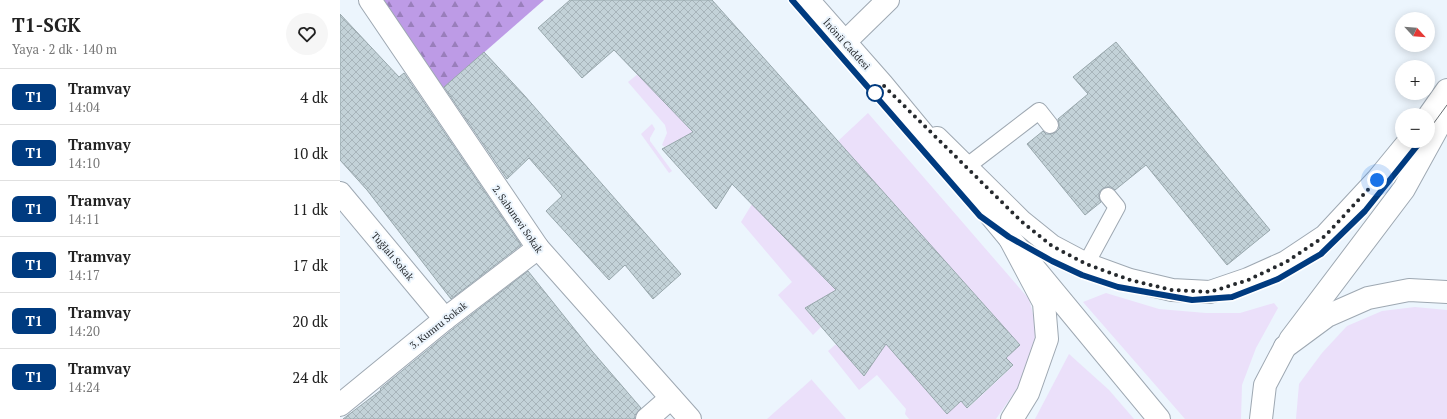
<!DOCTYPE html>
<html lang="tr">
<head>
<meta charset="utf-8">
<style>
	body { margin:0; font-family:"PT Serif",serif; background:#f6f6f6; color:#222; height:100vh; display:flex; flex-direction:column; font-size:15px; white-space:nowrap }
	* { box-sizing:border-box; margin:0 }
	p { font-size:13px; color:#767676 }
	.icon { flex:none; width:22px; height:22px; fill:none; stroke:currentColor; stroke-width:2; stroke-linecap:round; stroke-linejoin:round }
	.map { position:relative; flex:1; overflow:hidden }
	.side { display:flex; flex-direction:column; background:#fff; width:340px }
	.side>* { flex:none }
	.badge { padding:0 8px; border-radius:6px; font-size:14px; line-height:26px }
	.needle { width:26px; rotate:116deg }
	.fabs { position:absolute; left:1055px; top:12px; display:grid; gap:8px }
	.fabs a { display:grid; place-items:center; width:40px; height:40px; border-radius:50%; background:#fff; box-shadow:0 2px 10px #0003; font-size:20px }
	.you { position:absolute; width:20px; height:20px; margin:-10px; border:3px solid #fff; border-radius:50%; background:#1a73e8; box-shadow:0 0 0 6px #1a73e833 }
	.map>.badge { position:absolute; translate:-50% -50%; box-shadow:0 0 0 2px #fff }
	.round { display:grid; place-items:center; flex:none; width:42px; height:42px; border-radius:21px; background:#f6f6f6 }
	.head { display:flex; align-items:center; justify-content:space-between; height:68px; padding:0 12px }
	h1 { font-size:19px; font-weight:600; line-height:30px }
	ul { padding:0; list-style:none }
	li { display:flex; align-items:center; gap:12px; height:56px; padding:0 12px; border-top:1px solid #e0e0e0 }
	li div { flex:1 }
	li b { display:block; font-size:15px }
	li em { font-style:normal }
	li .badge { min-width:44px; font-weight:700; text-align:center }
	main { display:flex; flex:1; min-height:0 }
	.map>svg:first-child { display:block }
	.grass { fill:#ebe0fa }
	.forest { fill:url(#forest-firs) }
	.building { fill:url(#building-cross-hatch); stroke:#98a7ac }
	.lines { fill:none; stroke-linecap:round; stroke-linejoin:round }
	.lane-casing { stroke:#9ea8b2; stroke-width:18 }
	.street-casing { stroke:#9ea8b2; stroke-width:24 }
	.secondary-casing { stroke:#9ea8b2; stroke-width:24 }
	.primary-casing { stroke:#9ea8b2; stroke-width:24 }
	.highway-casing { stroke:#9ea8b2; stroke-width:24 }
	.lane { stroke:#fff; stroke-width:16 }
	.street { stroke:#fff; stroke-width:22 }
	.secondary { stroke:#fff; stroke-width:22 }
	.primary { stroke:#fff; stroke-width:22 }
	.highway { stroke:#fff; stroke-width:22 }
	.tram { stroke:#686e73; stroke-width:1 }
	.line-casing { stroke:#fff; stroke-width:9 }
	.line { stroke:#003b80; stroke-width:6 }
	.walk { stroke:#25292d; stroke-width:4; stroke-dasharray:0 7.2 }
	.stop-dot { fill:#fff; stroke:#003b80; stroke-width:2 }
	.labels { text-anchor:middle; stroke-width:4; stroke-linejoin:round; paint-order:stroke }
	.street-label { font-size:10px; fill:#25292d; stroke:#ecf5fd }
</style>
</head>
<body>
<main>
<section class="side">
<div class="head"><div><h1>T1-SGK</h1><p>Yaya · 2 dk · 140 m</p></div><a class="round"><svg class="icon" aria-label="heart" viewBox="0 0 24 24"><path d="M12 20l-8-8c-3-5 5-10 8-4 3-6 11-1 8 4z"/></svg></a></div>
<ul>
<li><span class="badge" style="background:#003b80;color:#fff">T1</span><div><b>Tramvay</b><p>14:04</p></div><em>4 dk</em></li>
<li><span class="badge" style="background:#003b80;color:#fff">T1</span><div><b>Tramvay</b><p>14:10</p></div><em>10 dk</em></li>
<li><span class="badge" style="background:#003b80;color:#fff">T1</span><div><b>Tramvay</b><p>14:11</p></div><em>11 dk</em></li>
<li><span class="badge" style="background:#003b80;color:#fff">T1</span><div><b>Tramvay</b><p>14:17</p></div><em>17 dk</em></li>
<li><span class="badge" style="background:#003b80;color:#fff">T1</span><div><b>Tramvay</b><p>14:20</p></div><em>20 dk</em></li>
<li><span class="badge" style="background:#003b80;color:#fff">T1</span><div><b>Tramvay</b><p>14:24</p></div><em>24 dk</em></li>
</ul>
</section>
<div class="map">
<svg width="1107" height="419" viewBox="0 0 1107 419">
	<defs>
		<pattern id="forest-firs" width="22" height="20" patternUnits="userSpaceOnUse"><rect width="22" height="20" fill="#bd9be6"/><path d="M5 1l3.5 6h-7zM16 11l3.5 6h-7z" fill="#997ebb"/></pattern>
		<pattern id="building-cross-hatch" width="8" height="8" patternUnits="userSpaceOnUse"><rect width="8" height="8" fill="#c3d2d8"/><path d="M0 0l8 8M0 8l8-8" fill="none" stroke="#a7b4ba"/></pattern>
	</defs>
	<rect width="100%" height="100%" fill="#ecf5fd"/>
	<!-- grass -->
	<g class="grass">
		<path d="M298,74L353,132L325,147L322,145L327,133L325,125L288,82Z"/>
		<path d="M528,113L689,299L699,337L689,371L656,419H569L565,414L566,409L537,375L519,390L488,351L496,344L524,376L546,344L607,413L621,401L628,408L673,366L666,358L680,345L498,141Z"/>
		<path d="M312,124L315,129L310,138V141L332,171L329,173L301,134Z"/>
		<path d="M412,204L496,290L465,308L481,327L473,335L438,295L452,282L401,222Z"/>
		<path d="M766,293L819,309L866,313H900L934,303L938,308L916,348L902,385L901,419H845L743,302Z"/>
		<path d="M1075,307L1107,310V419H956L959,384L982,353L1007,326L1042,311Z"/>
		<path d="M729,354L769,390L794,419H695Z"/>
		<path d="M471,379L506,419H427L471,380Z"/>
	</g>
	<!-- forest -->
	<path class="forest" d="M37,0H204L100,91Z"/>
	<!-- building -->
	<g class="building">
		<path d="M230,0H372L680,345L666,358L673,365L627,408L621,401L607,414L546,344L524,376L465,308L496,290L392,184L376,209L322,149L353,132L274,50L242,78L198,28Z"/>
		<path d="M0,14L59,77L64,73L181,245L111,299L27,190L0,160Z"/>
		<path d="M776,42L930,230L887,265L806,165L775,190L771,187H767L762,189L759,193V197L761,202L745,215L687,144L703,131L706,134H711L716,132L719,129V124L718,119L748,94L733,77Z"/>
		<path d="M144,52L184,95L341,274L313,299L285,265L269,280L206,211L222,196L189,158L167,179L104,87Z"/>
		<path d="M188,271L252,351L301,408L295,415V419H3L41,390L40,389L113,329Z"/>
	</g>
	<g class="lines">
		<defs>
			<g id="lane">
				<path d="M626,167L699,111L710,125"/>
				<path d="M746,264L777,207L768,196"/>
			</g>
			<g id="street">
				<path d="M30,0L198,248L350,419"/>
				<path d="M505,42L548,0"/>
				<path d="M0,193L105,319"/>
				<path d="M0,405L105,319L198,248"/>
				<path d="M307,419L331,398"/>
			</g>
			<g id="secondary">
				<path d="M1088,117L1107,90"/>
				<path d="M597,138L681,221L712,246L746,264L790,280L832,290L870,292L908,279L946,262L985,236L1037,180L1069,141"/>
				<path d="M950,340L1064,189L1107,111"/>
			</g>
			<g id="primary">
				<path d="M468,0L542,84L819,419"/>
				<path d="M921,419L925,385L945,347"/>
			</g>
			<g id="highway">
				<path d="M669,237L704,303L707,339L688,393L672,419"/>
				<path d="M945,347L987,316L1028,298L1069,290L1107,292"/>
			</g>
		</defs>
		<!-- lane casing -->
		<use href="#lane" class="lane-casing"/>
		<!-- street casing -->
		<use href="#street" class="street-casing"/>
		<!-- secondary casing -->
		<use href="#secondary" class="secondary-casing"/>
		<!-- primary casing -->
		<use href="#primary" class="primary-casing"/>
		<!-- highway casing -->
		<use href="#highway" class="highway-casing"/>
		<!-- lane -->
		<use href="#lane" class="lane"/>
		<!-- street -->
		<use href="#street" class="street"/>
		<!-- secondary -->
		<use href="#secondary" class="secondary"/>
		<!-- primary -->
		<use href="#primary" class="primary"/>
		<!-- highway -->
		<use href="#highway" class="highway"/>
		<!-- tram -->
		<g class="tram">
			<path d="M452,0L640,216L669,237L712,261L742,275L778,287L852,299L892,297L938,279L981,254L1025,211L1081,141"/>
			<path d="M1088,131L1107,105"/>
		</g>
	</g>
	<g class="lines">
		<defs>
			<path id="line" d="M452,0L640,216L669,237L712,261L742,275L778,287L852,300L892,297L938,279L981,254L1025,211L1081,141"/>
		</defs>
		<!-- line casing -->
		<use href="#line" class="line-casing"/>
		<!-- line -->
		<use href="#line" class="line"/>
		<!-- walk -->
		<path class="walk" d="M535,93L542,84L681,221L712,246L746,264L790,280L832,290L870,292L908,280L946,262L985,236L1037,180"/>
	</g>
	<!-- markers -->
	<circle class="stop-dot" cx="535" cy="93" r="8"/>
	<g class="labels">
		<!-- street labels -->
		<g class="street-label">
			<text transform="translate(507 44) rotate(48)" y="4">İnönü Caddesi</text>
			<text transform="translate(178 219) rotate(55)" y="4">2. Sabunevi Sokak</text>
			<text transform="translate(53 256) rotate(50)" y="4">Tuğlalı Sokak</text>
			<text transform="translate(98 325) rotate(-38)" y="4">3. Kumru Sokak</text>
		</g>
	</g>
</svg>
<div class="fabs">
<a><svg class="needle" viewBox="-14 -14 28 28"><path d="M0-13l5 13h-10z" fill="#e53935"/><path d="M0 13l5-13h-10z" fill="#767676"/></svg></a>
<a>+</a>
<a>−</a>
</div>
<div class="you" style="left:1037px;top:180px"></div>
</div>
</main>
</body>
</html>
